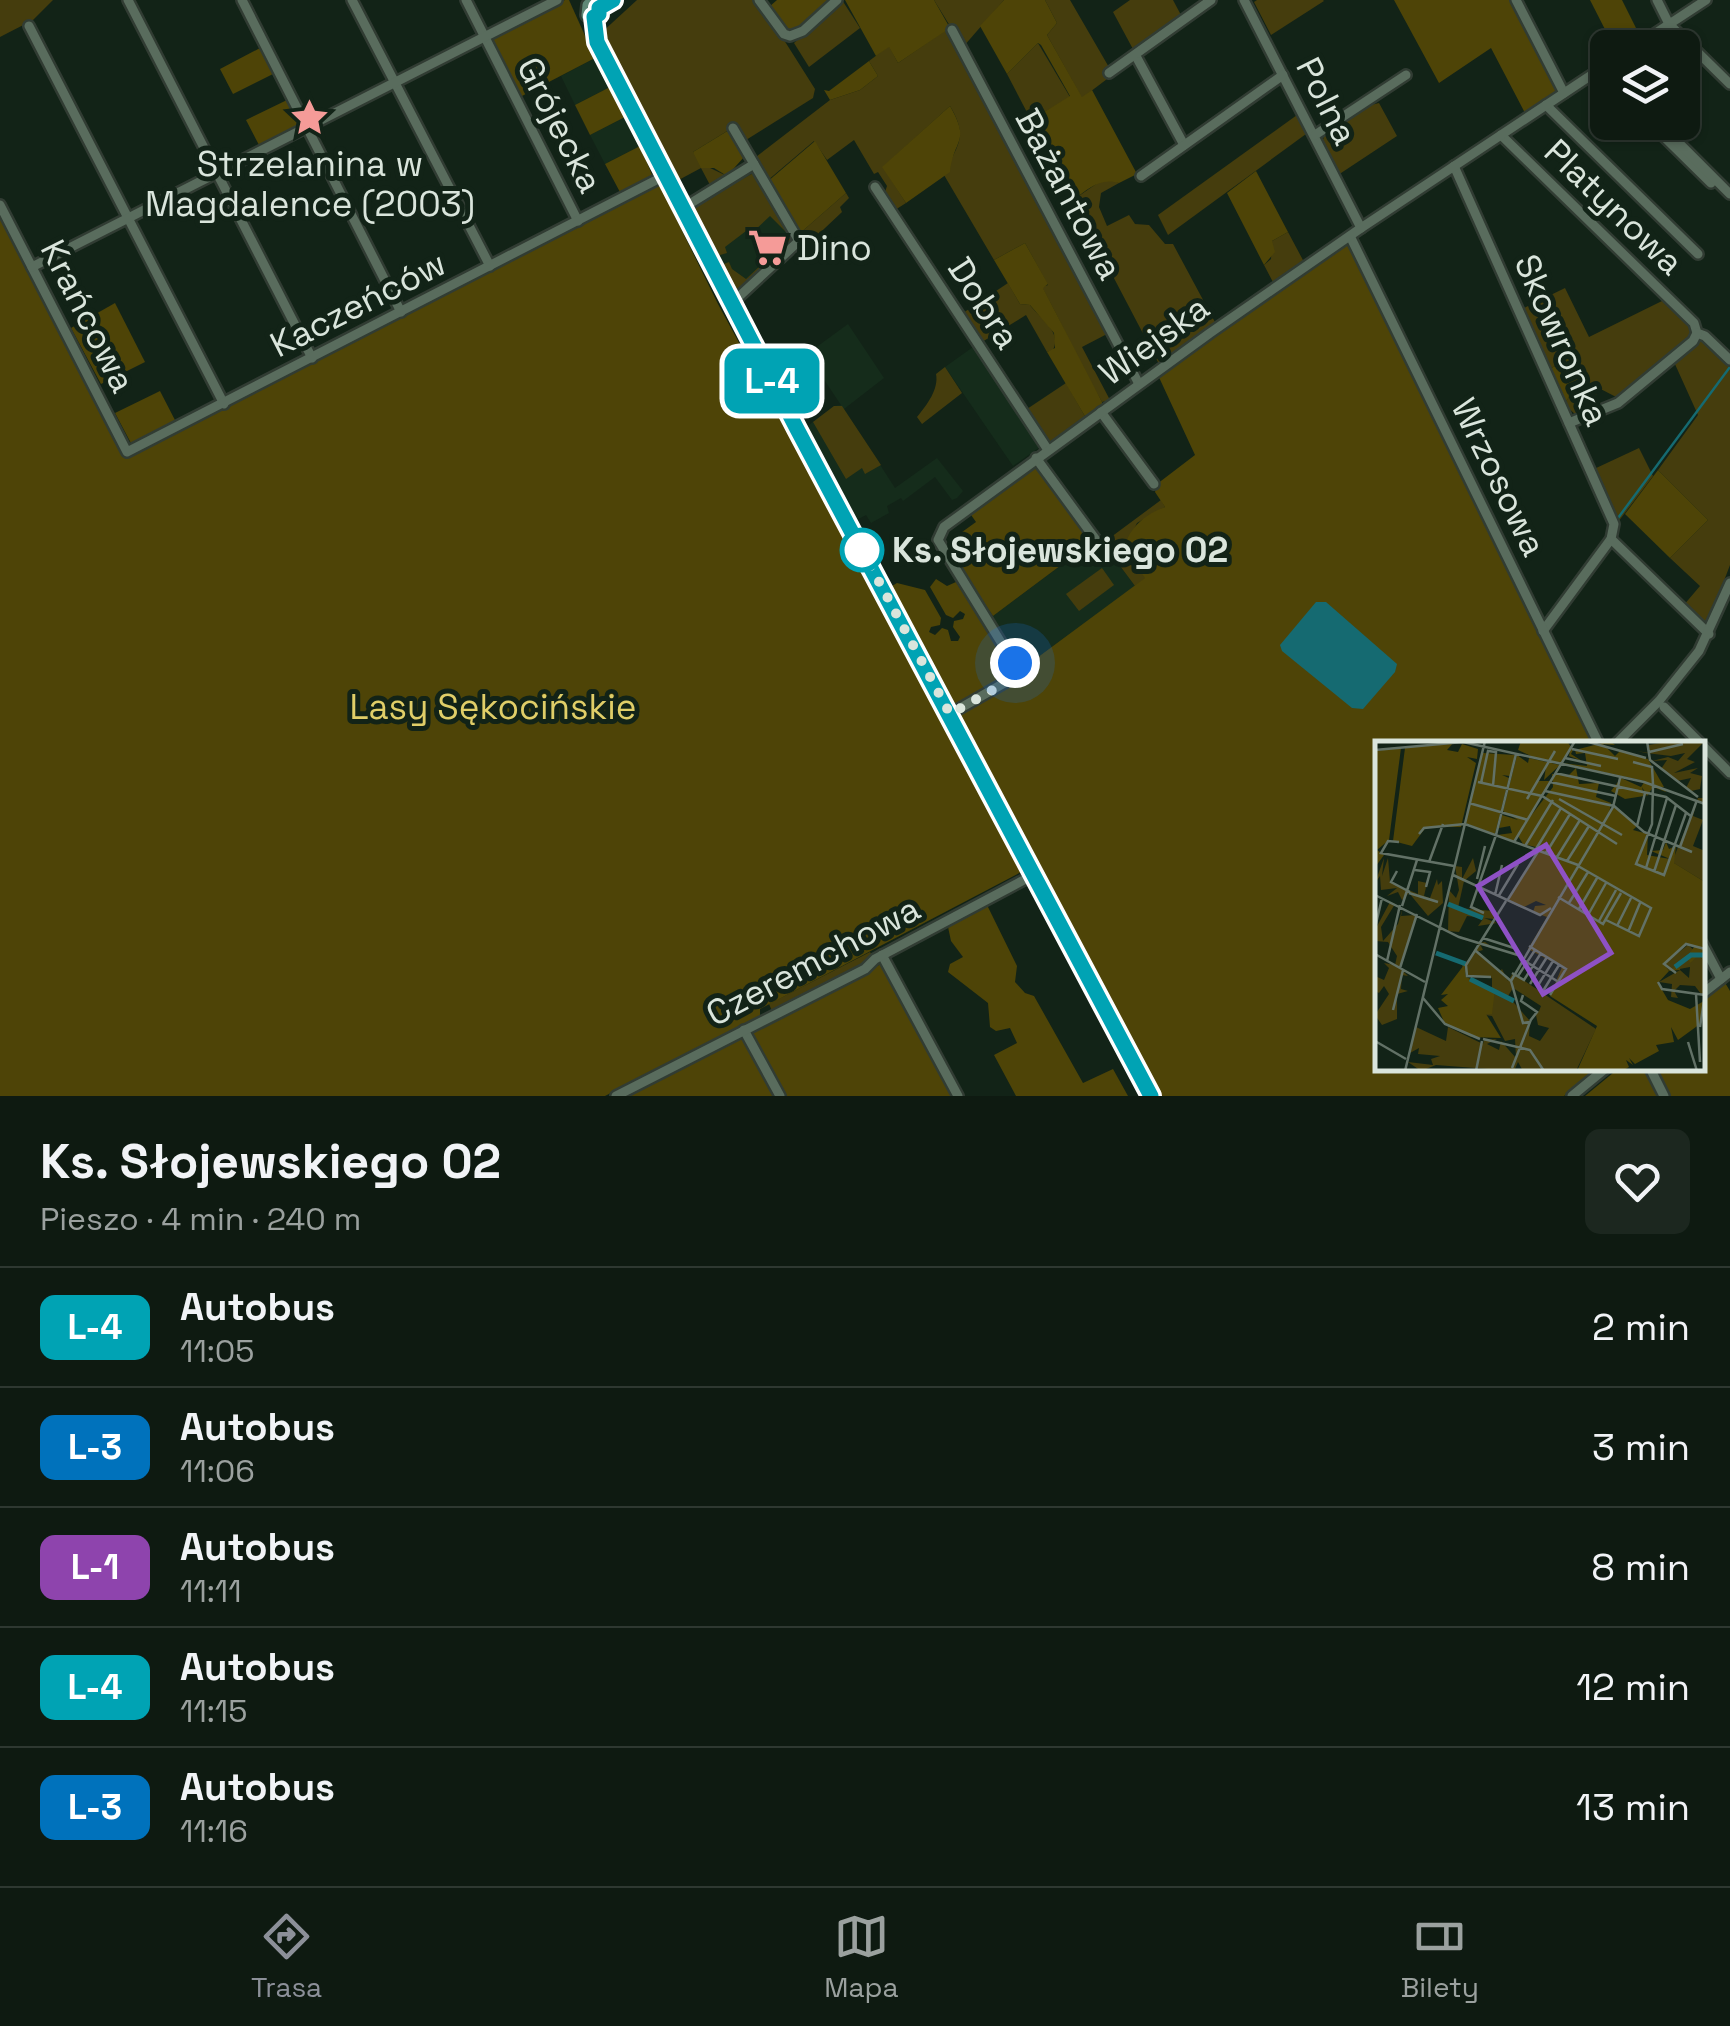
<!DOCTYPE html>
<html lang="pl">
<head>
<meta charset="utf-8">
<style>
	body { margin:0; font-family:"Space Grotesk",sans-serif; background:#1c271f; color:#f1f3f6; height:100vh; display:flex; flex-direction:column; font-size:38px; white-space:nowrap }
	* { box-sizing:border-box; margin:0 }
	p { font-size:32px; color:#9ba19f }
	.icon { flex:none; width:55px; height:55px; fill:none; stroke:currentColor; stroke-width:2; stroke-linecap:round; stroke-linejoin:round }
	.map { position:relative; height:1096px; overflow:hidden }
	.panel { display:flex; flex-direction:column; background:#0e1a11; flex:1 }
	.panel>* { flex:none }
	.badge { padding:0 20px; border-radius:15px; font-size:35px; line-height:65px }
	.tools { position:absolute; left:1590px; top:30px; display:grid; gap:20px }
	.tools a { display:grid; place-items:center; width:110px; height:110px; border-radius:15px; background:#0e1a11; box-shadow:0 2px 8px #0004,0 0 0 2px #2e3831; font-size:50px }
	.you { position:absolute; width:50px; height:50px; margin:-25px; border:8px solid #fff; border-radius:50%; background:#1a73e8; box-shadow:0 0 0 15px #1a73e833 }
	.map>.badge { position:absolute; translate:-50% -50%; box-shadow:0 0 0 5px #fff }
	.round { display:grid; place-items:center; flex:none; width:105px; height:105px; border-radius:15px; background:#1c271f }
	.summary { display:flex; align-items:center; justify-content:space-between; height:170px; padding:0 40px }
	h1 { font-size:48px; font-weight:700; line-height:75px }
	ul { padding:0; list-style:none }
	li { display:flex; align-items:center; gap:30px; height:120px; padding:0 40px; border-top:2px solid #2e3831 }
	li div { flex:1 }
	li b { display:block; font-size:38px }
	li em { font-style:normal }
	li .badge { min-width:110px; font-weight:700; text-align:center }
	.menu { display:flex; justify-content:space-around; align-items:center; height:140px; border-top:2px solid #2e3831; background:#0e1a11; font-size:28px; color:#9ba19f }
	.menu a { display:grid; justify-items:center; gap:5px }
	.menu .current { color:#8c9099 }
	.map>svg:first-child { display:block }
	.built { fill:#152c1b }
	.green { fill:#453d0d }
	.forest { fill:#4e4407 }
	.water { fill:#156a71 }
	.lines { fill:none; stroke-linecap:round; stroke-linejoin:round }
	.stream { stroke:#156a71; stroke-width:2.5 }
	.street-casing { stroke:#313c33; stroke-width:14 }
	.secondary-casing { stroke:#313c33; stroke-width:16 }
	.street { stroke:#596c5d; stroke-width:9 }
	.secondary { stroke:#608877; stroke-width:11 }
	.line-casing { stroke:#fff; stroke-width:22 }
	.line { stroke:#00a3b4; stroke-width:15 }
	.walk { stroke:#dae5dc; stroke-width:10; stroke-dasharray:0 18 }
	.stop-dot { fill:#fff; stroke:#00a3b4; stroke-width:5 }
	.labels { text-anchor:middle; stroke-width:10; stroke-linejoin:round; paint-order:stroke }
	.street-label { font-size:35px; fill:#dae5dc; stroke:#122317 }
	.poi-label { font-size:35px; fill:#dae5dc; stroke:#122317 }
	.stop-label { font-size:35px; font-weight:bold; fill:#dae5dc; stroke:#122317; text-anchor:start }
	.park-label { font-size:35px; fill:#e0ce68; stroke:#122317 }
	.inset-river { fill:none; stroke:#156a71; stroke-width:5 }
	.inset-road { fill:none; stroke:#627166; stroke-width:2.5 }
	.view { fill:#8e51c5; fill-opacity:0.15; stroke:#8e51c5; stroke-width:5 }
	.inset-edge { fill:none; stroke:#dae5dc; stroke-width:5 }
</style>
</head>
<body>
<div class="map">
<svg width="1730" height="1096" viewBox="0 0 1730 1096">
	<rect width="100%" height="100%" fill="#122317"/>
	<!-- built -->
	<g class="built">
		<path d="M595,58L610,87L575,105L561,76Z"/>
		<path d="M625,117L640,146L605,164L590,135Z"/>
		<path d="M748,174L795,236L733,298L692,207Z"/>
		<path d="M848,324L884,378L844,409L895,488L937,458L963,491L957,498L952,500L935,477L903,501L901,498L887,506L889,513L871,523L866,515L853,522L808,429L809,425L834,406L841,405L807,354Z"/>
		<path d="M973,347L1040,447L1013,466L945,367Z"/>
		<path d="M1102,541L1135,586L1026,666L992,620L993,616L1092,542L1096,546Z"/>
	</g>
	<!-- green -->
	<g class="green">
		<path d="M0,0H53L33,20L0,37Z"/>
		<path d="M637,0H755L765,10L815,89L813,98L746,140L737,125L693,152L708,167L727,176L710,185L701,168L675,182L600,34Z"/>
		<path d="M842,0L860,28L809,67L794,43Z"/>
		<path d="M934,0H1004L963,47Z"/>
		<path d="M1045,0H1070L1110,69L1111,76L1082,98L1047,35L1057,23Z"/>
		<path d="M1130,0H1173L1182,17L1134,51L1113,12Z"/>
		<path d="M1257,0H1323L1324,1L1271,35L1254,2Z"/>
		<path d="M946,30L1107,334L1082,347L1110,400L1102,402C1080,364 1063,326 1042,287L1048,285L1025,243L994,260L944,175C957,144 969,138 950,106L883,167L906,203L895,210L884,195L887,186L878,172L874,174L854,140L827,160L814,141L767,181L752,160L830,100L860,90L878,76L869,61L889,46L898,63Z"/>
		<path d="M1038,43L1070,97L1031,120L1007,74Z"/>
		<path d="M1379,103L1397,136L1338,175L1337,167L1322,144L1324,136L1367,106Z"/>
		<path d="M1297,115L1306,134L1168,235L1158,215Z"/>
		<path d="M755,172L794,241L733,298L724,281L727,279L721,265L729,262L732,269L746,279L791,237L770,216L754,231L750,228L725,247L727,253L713,257L689,213L692,207Z"/>
		<path d="M1109,179L1119,183L1101,193L1099,207L1107,226L1129,215L1135,224L1149,225L1165,244H1173L1216,324L1159,364L1073,200L1099,182Z"/>
		<path d="M846,193L849,198L840,207L842,212L807,245L798,235Z"/>
		<path d="M1288,232L1304,262L1274,284L1264,265L1271,259L1272,241Z"/>
		<path d="M1008,283L1020,304L1030,305C1040,319 1062,331 1053,350L1047,352L1026,315L982,342L963,313Z"/>
		<path d="M1565,288L1589,337L1664,300L1691,325L1694,335L1618,398L1591,384L1602,406L1577,416L1564,404L1581,380L1570,359L1547,370L1520,310Z"/>
		<path d="M1706,340L1730,364V565L1706,628L1683,606L1700,586L1670,558L1708,520L1658,470L1698,415L1674,362L1699,341Z"/>
		<path d="M945,367L962,393L922,424L917,417C927,405 939,389 936,374Z"/>
		<path d="M1066,383L1086,418L1048,443L1027,409Z"/>
		<path d="M834,406H842L881,465L865,474L862,468L846,479L813,422Z"/>
		<path d="M1639,448L1653,476L1618,522L1594,469Z"/>
		<path d="M1161,500L1165,507L1137,523L1122,554L1126,563L1138,568L1146,578L1135,586L1103,543Z"/>
		<path d="M1102,568L1114,585L1079,611L1066,594Z"/>
		<path d="M870,952L873,957L862,968L772,1011L769,1004Z"/>
	</g>
	<!-- forest -->
	<g class="forest">
		<path d="M565,0H569L595,58L520,97L490,38Z"/>
		<path d="M777,0H833C819,12 805,33 785,30L769,7Z"/>
		<path d="M845,0H934L950,28L898,63L889,47L876,56Z"/>
		<path d="M1004,0H1045L1057,23L1047,35L1082,97L1092,90L1137,174L1119,183C1100,177 1088,189 1073,200L1031,120L1070,96L1041,45L1038,43L1007,74L980,26Z"/>
		<path d="M1394,0H1513L1559,89L1525,113L1491,48L1439,83Z"/>
		<path d="M1590,0H1622L1640,36L1623,47H1614Z"/>
		<path d="M260,48L273,74L233,94L220,69Z"/>
		<path d="M869,61L878,76L860,90L830,100L824,90L829,91Z"/>
		<path d="M610,87L625,117L590,135L575,105Z"/>
		<path d="M287,100L299,125L259,145L246,120Z"/>
		<path d="M950,106C971,143 954,138 950,172L906,203L882,167Z"/>
		<path d="M729,130L744,157L727,176L714,168H701L693,152Z"/>
		<path d="M815,141L846,193L798,235L767,182Z"/>
		<path d="M640,146L653,177L621,194L605,164Z"/>
		<path d="M1256,171L1288,232L1272,241L1275,252L1264,265L1227,193Z"/>
		<path d="M658,182L718,304L1025,870L760,1009V1016L605,1096H0V217L124,457Z"/>
		<path d="M1349,241L1597,743L1378,744V1068L1598,1069L1564,1096H1158L956,716L1021,681L1027,673L1026,666L1145,578L1138,568L1122,558C1125,532 1141,516 1165,507L1155,492L1157,484L1195,455L1157,373Z"/>
		<path d="M1025,243L1048,284L1043,288L1102,402V406L1086,418L1047,352L1055,348L1054,333L1030,305L1020,304L994,260Z"/>
		<path d="M115,303L145,362L101,384L71,328Z"/>
		<path d="M1570,359L1581,380L1564,404L1547,370Z"/>
		<path d="M160,391L177,424L133,447L115,413Z"/>
		<path d="M1035,464L1092,542L993,616L944,545L976,522L969,512Z"/>
		<path d="M1658,470L1708,520L1670,558L1625,514Z"/>
		<path d="M936,579L947,586L956,582L1012,667L1009,676L954,706L892,586L897,583L925,590L941,618L940,625L931,627L929,632L935,635L942,628L948,630L951,641H958L960,637L953,627L954,621L963,619L965,614L960,611L953,618L946,615L930,587Z"/>
		<path d="M987,905L1017,966L1015,982L1025,993L1034,996L1083,1083L1113,1069L1128,1096H1016L994,1055L1017,1043L1010,1028L996,1031L990,1027L988,1003L948,972L950,964L963,957L951,941L948,927Z"/>
		<path d="M883,963L953,1096H787L750,1030Z"/>
		<path d="M1724,981L1730,991V1096H1669L1655,1069L1702,1068L1703,999Z"/>
		<path d="M742,1034L776,1096H623Z"/>
		<path d="M1619,1068L1645,1069L1659,1096H1585Z"/>
	</g>
	<!-- water -->
	<path class="water" d="M1316,602H1326L1397,664L1395,672L1363,709L1352,708L1282,651L1280,645Z"/>
	<g class="lines">
		<!-- stream -->
		<path class="stream" d="M1618,518L1730,367"/>
		<defs>
			<g id="street">
				<path d="M128,0L312,358"/>
				<path d="M242,0L401,312"/>
				<path d="M352,0L490,266"/>
				<path d="M466,0L578,221"/>
				<path d="M759,0L784,34L790,36L803,31L837,0"/>
				<path d="M1244,0L1361,228"/>
				<path d="M1516,0L1564,93"/>
				<path d="M1657,0L1669,24L1730,84"/>
				<path d="M29,26L224,404"/>
				<path d="M952,30L1139,384"/>
				<path d="M1633,48L1706,0"/>
				<path d="M1137,58L1184,145"/>
				<path d="M1597,72L1608,82"/>
				<path d="M1109,73L1211,0"/>
				<path d="M1546,105L1698,254"/>
				<path d="M1649,122L1711,183"/>
				<path d="M1658,122L1730,194"/>
				<path d="M1315,135L1406,75"/>
				<path d="M1501,135L1694,323L1697,333L1705,336L1730,360"/>
				<path d="M1454,166L1614,524L1611,539L1543,631"/>
				<path d="M1141,176L1283,75"/>
				<path d="M875,187L1048,450"/>
				<path d="M0,205L127,452L666,175"/>
				<path d="M683,208L754,164"/>
				<path d="M1350,236L1599,744"/>
				<path d="M32,267L557,0"/>
				<path d="M732,303L799,241L733,128"/>
				<path d="M1101,412L1154,484"/>
				<path d="M1569,423L1618,403L1693,341L1697,333"/>
				<path d="M1036,458L1099,544"/>
				<path d="M1611,539L1709,634"/>
				<path d="M1664,707L1701,744"/>
				<path d="M950,714L1013,678L1018,670L938,540L944,527L1210,333L1361,228L1608,64"/>
				<path d="M1616,744L1659,701L1699,651L1730,583"/>
				<path d="M1702,745L1730,773"/>
				<path d="M1702,943L1721,979"/>
				<path d="M882,955L958,1096"/>
				<path d="M1702,994L1730,972"/>
				<path d="M744,1030L780,1096"/>
				<path d="M1650,1068L1664,1096"/>
				<path d="M616,1096L865,969L875,959L1035,874"/>
				<path d="M1572,1096L1606,1068"/>
			</g>
			<g id="secondary">
				<path d="M588,5L587,15L594,17"/>
				<path d="M599,8L593,23L597,42L797,429L1151,1096"/>
				<path d="M599,8L614,0"/>
			</g>
		</defs>
		<!-- street casing -->
		<use href="#street" class="street-casing"/>
		<!-- secondary casing -->
		<use href="#secondary" class="secondary-casing"/>
		<!-- street -->
		<use href="#street" class="street"/>
		<!-- secondary -->
		<use href="#secondary" class="secondary"/>
	</g>
	<g class="lines">
		<defs>
			<path id="line" d="M613,0L599,8V14L594,17L597,42L797,429L1151,1096"/>
		</defs>
		<!-- line casing -->
		<use href="#line" class="line-casing"/>
		<!-- line -->
		<use href="#line" class="line"/>
		<!-- walk -->
		<path class="walk" d="M862,550L950,714L1014,678L1018,670L1015,663"/>
	</g>
	<!-- icons -->
	<defs>
		<symbol id="sight-bare" viewBox="-9 -9 18 18"><path d="M0-6L1.8-2.2L6-1.7L2.9 1.2L3.7 5.4L0 3.3L-3.7 5.4L-2.9 1.2L-6-1.7L-1.8-2.2Z" fill="#f59b98" stroke="#122317" stroke-width="2.5" paint-order="stroke"/></symbol>
		<symbol id="supermarket-bare" viewBox="-9 -9 18 18"><path d="M-6-5.5h2.5l.6 2H6L4.5 2H-2.5L-4.4-4H-6ZM-1.5 3.2a1.3 1.3 0 1 0 .1 0ZM3 3.2a1.3 1.3 0 1 0 .1 0Z" fill="#f59b98" stroke="#122317" stroke-width="2.5" paint-order="stroke"/></symbol>
	</defs>
	<g fill-rule="evenodd">
		<use href="#sight-bare" x="282" y="90" width="55" height="55"/>
		<use href="#supermarket-bare" x="740" y="220" width="55" height="55"/>
	</g>
	<!-- markers -->
	<circle class="stop-dot" cx="862" cy="550" r="20"/>
	<g class="labels">
		<!-- street labels -->
		<g class="street-label">
			<text transform="translate(1327 101) rotate(63)" y="12">Polna</text>
			<text transform="translate(560 125) rotate(63)" y="12">Grójecka</text>
			<text transform="translate(1069 194) rotate(62)" y="12">Bażantowa</text>
			<text transform="translate(1614 207) rotate(44)" y="12">Platynowa</text>
			<text transform="translate(984 303) rotate(57)" y="12">Dobra</text>
			<text transform="translate(358 304) rotate(-27)" y="12">Kaczeńców</text>
			<text transform="translate(88 316) rotate(63)" y="12">Krańcowa</text>
			<text transform="translate(1154 340) rotate(-36)" y="12">Wiejska</text>
			<text transform="translate(1562 340) rotate(66)" y="12">Skowronka</text>
			<text transform="translate(1499 477) rotate(64)" y="12">Wrzosowa</text>
			<text transform="translate(813 961) rotate(-28)" y="12">Czeremchowa</text>
		</g>
		<!-- poi labels -->
		<g class="poi-label">
			<text x="310" y="176">Strzelanina w<tspan x="310" dy="40">Magdalence (2003)</tspan></text>
			<text x="797" y="260" text-anchor="start">Dino</text>
		</g>
		<!-- stop labels -->
		<g class="stop-label">
			<text x="892" y="562">Ks. Słojewskiego 02</text>
		</g>
		<!-- park labels -->
		<g class="park-label">
			<text x="493" y="719">Lasy Sękocińskie</text>
		</g>
	</g>
	<!-- overview -->
	<g transform="translate(1375 741)">
		<rect width="330" height="330" fill="#122317"/>
		<path d="M296,0H330L312,18L320,21L299,32L323,27L315,32L327,35L325,48L316,50L311,47L316,37L302,40L286,28L292,19L277,20L293,16L303,20L310,12L296,15L271,12L262,10L274,12V4ZM323,57H330V64L322,60L318,75L328,79L318,105L330,110V141L297,121ZM9,117L7,135L13,117L15,141L43,153V140L52,142L49,155L55,157L62,138L63,144L67,140L68,162L53,175L34,152L27,159L23,151L12,155L22,147L6,149L5,135L0,142ZM98,117L101,130L89,140L83,167L118,170L119,178L109,177L122,182L103,185L108,178L96,172L101,176L92,175L84,191L73,190L74,149L81,157L84,149L80,125L87,126V138ZM15,161L20,163L6,186L8,200L23,183L28,166L26,175L41,174L25,227L33,235L27,234L26,248L33,250L22,253V278L7,284L0,274L14,253L9,245L4,252L0,250V235L9,239L14,227L9,222L20,224L22,215L13,201L0,200V189ZM110,201L120,208L105,203L108,209L101,211L124,231L127,228L133,240L138,232L221,288L201,330H148L143,321L139,330L61,324L46,330L33,321L58,324L56,318L65,315L43,313L44,307L35,312L41,286L71,300L73,286L108,303L109,299L122,298L112,303L124,309L126,300L141,317L140,298L130,300L117,275L96,272L84,286L92,273L66,266L95,269L91,250L98,269L117,273V237L92,235L85,220L91,222L104,202ZM138,247L166,265L164,270L158,275L156,279L161,274L163,284L174,287L165,300L154,295L155,280L133,255ZM313,204L320,210L315,218L324,214L330,222L329,257L320,245L305,244L299,250L303,257L296,256L297,243L284,241L305,229L314,237L315,226L294,230L289,223Z" fill="#453d0d" fill-rule="evenodd"/>
		<path d="M146,0H192L198,9L196,13L207,20L194,15L195,9L187,22L212,25L210,12L201,13L200,9L235,0L240,4L228,3L240,15L245,10L273,18L289,46H281L289,48L291,51L278,46L272,55L267,46L269,55L250,58L236,50L246,37L266,46L270,40L158,16L143,9ZM79,1L72,9L83,11L87,3L103,8L102,18L92,16L101,22L86,86H51L37,105L18,100L30,7ZM26,7L14,99L2,109L9,114L1,125L0,10ZM108,12L140,14L135,35L127,34L134,37L120,93L90,82ZM142,14L153,22L154,17L185,24L169,39L171,26L162,40H175L155,76L178,46L177,33L193,35L201,27L204,43L224,42L221,56L236,62L234,73L239,66L262,85L258,89L273,93L272,114L295,118L276,110L288,109L291,101L294,108L301,105L299,122L330,141V222L324,214L315,222L312,215L320,205L311,203L289,223L294,230L304,223L305,229L294,230L283,242L293,259L315,268L329,260L325,283L303,299L296,286L299,301L281,304L284,310L260,323L254,317L258,324L251,319L254,326L247,330H202L222,285L175,255L187,226L153,208L172,176L158,171L160,165L171,164L161,160L147,167L132,160L165,107L148,103L143,95L139,100L122,94L137,92L135,85L124,87L127,74L143,79L128,70ZM89,224L91,236L120,248L117,273H111L126,297L96,296L70,283L63,267L73,265L66,259L73,253L66,254Z" fill="#4e4407"/>
		<path class="inset-river" d="M73,163L108,177M61,212L91,223M300,226L316,214H330M95,238L139,260"/>
		<path class="inset-road" d="M210,0L271,17M272,0L275,19L323,56M197,8L243,18M0,9L88,1L269,41L330,63M274,11L308,3M190,17L226,25M258,21L277,26L278,43M180,32L291,56L317,76M103,41L167,55L242,103M175,41L241,55M106,42L113,10L121,11L118,45M278,45L277,83L261,123L289,134L311,72M170,50L239,65L269,91L317,111M152,58L180,10M184,58L247,94M94,62L153,79M262,85L270,52M44,93L49,87L90,83L203,124M121,94L141,13M24,101L13,100L6,112L79,125M139,101L200,0M150,105L178,59M305,106L322,59M161,108L186,67M171,112L195,73M182,116L205,79M192,120L214,85M54,121L68,83M203,125L276,167L264,195L231,179M271,127L292,57M40,129L55,131L51,146M22,130L16,141L35,151M279,131L301,64M78,134L165,174L176,167M102,138L110,105M34,152L63,161M0,154L84,196L146,215M120,154L127,124M123,156L143,123M183,156L228,183L246,152M132,160L164,109M194,162L213,131M27,165L42,119M204,168L222,137M109,172L96,166L121,94M213,174L231,142M224,180L241,149M242,185L256,157M0,187L7,157M253,191L265,162M108,197L139,207M154,205L191,228L175,254M101,210L136,240L148,282L155,281L137,327M0,213L50,241M145,217L182,240M12,220L25,164M25,227L42,173M137,232L149,239L166,212M301,232L289,223L311,203L330,208M143,235L160,209M116,236L92,235L91,224L131,160M136,240L238,66L245,37M283,241L287,248L330,254M155,243L172,216M162,246L178,220M168,250L184,224M321,253L325,321M148,254L146,260L162,271L155,280M48,257L70,283L105,298M18,269L28,229M325,286L330,253M108,298L155,309L169,330M0,300L31,318M313,301L322,330M30,330L110,0M101,330L107,300"/>
		<path class="view" d="M171,104L236,212L168,253L103,145Z"/>
		<rect width="330" height="330" class="inset-edge"/>
	</g>
</svg>
<div class="tools">
<a><svg class="icon" aria-label="layers" viewBox="0 0 24 24"><path d="M12 4l9 5-9 5-9-5zM3 14l9 5 9-5"/></svg></a>
</div>
<div class="you" style="left:1015px;top:663px"></div>
<b class="badge" style="left:772px;top:381px;background:#00a3b4;color:#fff">L-4</b>
</div>
<section class="panel">
<div class="summary"><div><h1>Ks. Słojewskiego 02</h1><p>Pieszo · 4 min · 240 m</p></div><a class="round"><svg class="icon" aria-label="heart" viewBox="0 0 24 24"><path d="M12 20l-8-8c-3-5 5-10 8-4 3-6 11-1 8 4z"/></svg></a></div>
<ul>
<li><span class="badge" style="background:#00a3b4;color:#fff">L-4</span><div><b>Autobus</b><p>11:05</p></div><em>2 min</em></li>
<li><span class="badge" style="background:#0072bc;color:#fff">L-3</span><div><b>Autobus</b><p>11:06</p></div><em>3 min</em></li>
<li><span class="badge" style="background:#8e44ad;color:#fff">L-1</span><div><b>Autobus</b><p>11:11</p></div><em>8 min</em></li>
<li><span class="badge" style="background:#00a3b4;color:#fff">L-4</span><div><b>Autobus</b><p>11:15</p></div><em>12 min</em></li>
<li><span class="badge" style="background:#0072bc;color:#fff">L-3</span><div><b>Autobus</b><p>11:16</p></div><em>13 min</em></li>
</ul>
</section>
<nav class="menu">
<a class="current"><svg class="icon" aria-label="directions" viewBox="0 0 24 24"><path d="M12 3l9 9-9 9-9-9zM9 14v-3h6M13 9l2 2-2 2"/></svg>Trasa</a>
<a><svg class="icon" aria-label="map" viewBox="0 0 24 24"><path d="M3 6l6-2 6 2 6-2v14l-6 2-6-2-6 2zM9 4v14M15 6v14"/></svg>Mapa</a>
<a><svg class="icon" aria-label="tickets" viewBox="0 0 24 24"><path d="M3 7h18v10H3zM15 7v10"/></svg>Bilety</a>
</nav>
</body>
</html>
